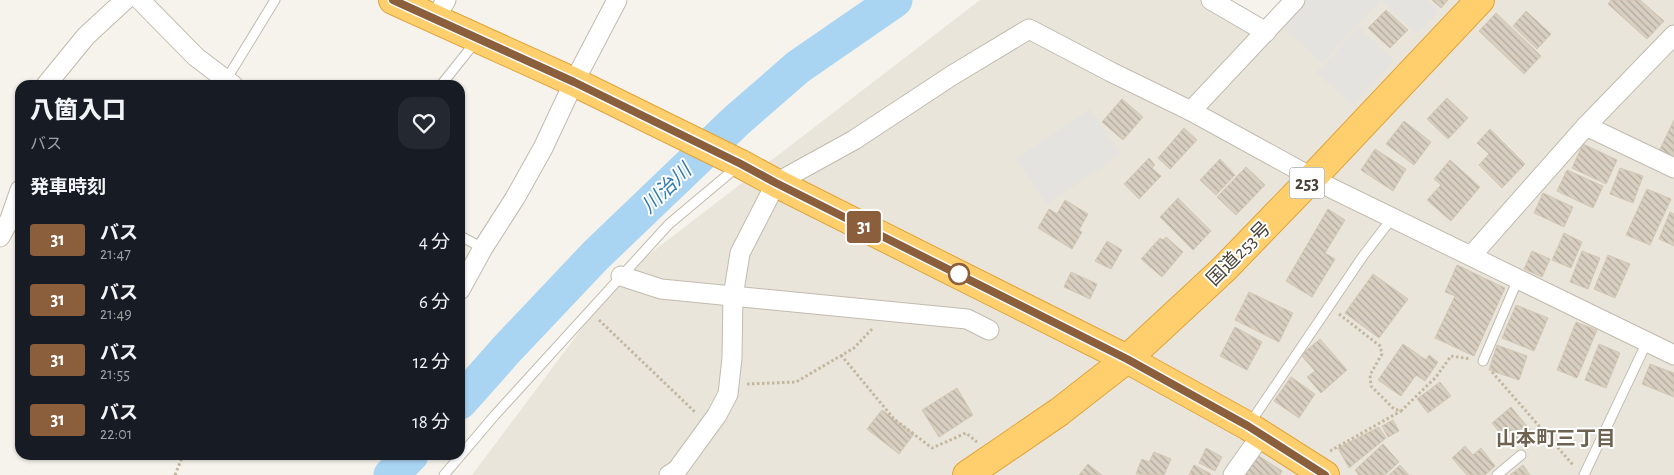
<!DOCTYPE html>
<html lang="ja">
<head>
<meta charset="utf-8">
<style>
	body { margin:0; font-family:"Alegreya Sans","Noto Sans JP",sans-serif; background:#242831; color:#f1f3f6; height:100vh; display:flex; flex-direction:column; font-size:19px; white-space:nowrap }
	* { box-sizing:border-box; margin:0 }
	p { font-size:16px; color:#9ea1a6 }
	.icon { flex:none; width:28px; height:28px; fill:none; stroke:currentColor; stroke-width:2; stroke-linecap:round; stroke-linejoin:round }
	.map { position:relative; flex:1; overflow:hidden }
	.sheet { position:absolute; left:15px; top:80px; width:450px; height:380px; display:flex; flex-direction:column; background:#171b24; border-radius:15px; box-shadow:0 1px 4px #0004 }
	.sheet>* { flex:none }
	.badge { padding:0 10px; border-radius:4px; font-size:18px; line-height:32px }
	.map>.badge { position:absolute; translate:-50% -50%; box-shadow:0 0 0 2px #fff }
	h2 { padding:0 15px; font-size:19px; line-height:45px }
	.round { display:grid; place-items:center; flex:none; width:52px; height:52px; border-radius:15px; background:#242831 }
	.summary { display:flex; align-items:center; justify-content:space-between; height:85px; padding:0 15px }
	h1 { font-size:24px; font-weight:800; line-height:38px }
	ul { padding:0; list-style:none }
	li { display:flex; align-items:center; gap:15px; height:60px; padding:0 15px }
	li div { flex:1 }
	li b { display:block; font-size:19px }
	li em { font-style:normal }
	li .badge { min-width:55px; font-weight:700; text-align:center }
	.map>svg:first-child { display:block }
	.residential { fill:#eae5da }
	.parking { fill:#e5e3e0 }
	.lines { fill:none; stroke-linecap:round; stroke-linejoin:round }
	.river { stroke:#a9d4f2; stroke-width:35 }
	.building { fill:url(#building-back-hatch); stroke:#d3c7b4 }
	.lane-casing { stroke:#c2bbae; stroke-width:11 }
	.street-casing { stroke:#c2bbae; stroke-width:21 }
	.highway-casing { stroke:#e0a43c; stroke-width:30 }
	.path { stroke:#c4b79f; stroke-width:3; stroke-dasharray:2.5 2.5; stroke-linecap:butt }
	.lane { stroke:#fff; stroke-width:9 }
	.street { stroke:#fff; stroke-width:19 }
	.highway { stroke:#ffcf6e; stroke-width:28 }
	.line-casing { stroke:#fff; stroke-width:11 }
	.line { stroke:#8b5e3c; stroke-width:8 }
	.stop-dot { fill:#fff; stroke:#8b5e3c; stroke-width:2.5 }
	.labels { text-anchor:middle; stroke-width:4; stroke-linejoin:round; paint-order:stroke }
	.shield { fill:#fff; stroke:#817c74; stroke-width:1 }
	.shield-label { font-size:18px; font-weight:bold; fill:#4b4439 }
	.street-label { font-size:19px; fill:#4b4439; stroke:#fff }
	.water-label { font-size:20px; font-style:italic; fill:#2e7ab2; stroke:#fff }
	.neighbourhood-label { font-size:20px; font-weight:bold; fill:#6e6250; stroke:#fff }
</style>
</head>
<body>
<div class="map">
<svg width="1674" height="475" viewBox="0 0 1674 475">
	<defs>
		<pattern id="building-back-hatch" width="6" height="6" patternUnits="userSpaceOnUse" patternTransform="scale(1.25)"><rect width="6" height="6" fill="#d8cfc1"/><path d="M-1 5l2 2M0 0l6 6M5-1l2 2" fill="none" stroke="#b1aa9e"/></pattern>
	</defs>
	<rect width="100%" height="100%" fill="#f6f3ec"/>
	<!-- residential -->
	<path class="residential" d="M980,0H1212L1266,32L1295,0H1674V475H472L621,276Z"/>
	<!-- parking -->
	<g class="parking">
		<path d="M1306,0H1381L1322,63L1282,26Z"/>
		<path d="M1381,0H1427L1439,11L1417,34Z"/>
		<path d="M1358,27L1394,60L1353,105L1317,73Z"/>
		<path d="M1090,109L1121,154L1047,204L1016,159Z"/>
	</g>
	<g class="lines">
		<!-- river -->
		<g class="river">
			<path d="M460,402L506,350L595,256L736,121L798,67L895,0"/>
			<path d="M391,475L411,455"/>
		</g>
	</g>
	<!-- building -->
	<g class="building">
		<path d="M1432,0H1448L1441,8Z"/>
		<path d="M1611,0H1640L1664,21L1647,39L1608,4Z"/>
		<path d="M1386,10L1408,30L1390,48L1368,28Z"/>
		<path d="M1526,11L1551,34L1537,49L1513,26Z"/>
		<path d="M1496,13L1541,56L1524,74L1479,31Z"/>
		<path d="M1447,98L1468,118L1448,139L1427,119Z"/>
		<path d="M1122,99L1143,117L1123,140L1102,122Z"/>
		<path d="M1674,120V158L1659,151Z"/>
		<path d="M1404,121L1431,142L1414,165L1386,144Z"/>
		<path d="M1184,128L1197,140L1170,169L1158,158Z"/>
		<path d="M1490,129L1525,164L1502,188L1479,165L1489,154L1477,143Z"/>
		<path d="M1583,144L1617,160L1606,184L1572,168Z"/>
		<path d="M1375,149L1406,169L1393,191L1361,170Z"/>
		<path d="M1149,158L1155,165L1152,168L1161,176L1139,199L1124,184Z"/>
		<path d="M1220,159L1235,175L1216,195L1200,180Z"/>
		<path d="M1450,160L1480,187L1451,221L1427,200L1441,185L1434,179Z"/>
		<path d="M1246,167L1265,185L1236,215L1217,197Z"/>
		<path d="M1620,168L1643,176L1633,203L1610,194Z"/>
		<path d="M1567,170L1603,186L1593,208L1557,191Z"/>
		<path d="M1647,189L1671,199L1650,245L1626,235Z"/>
		<path d="M1543,193L1573,207L1564,227L1534,213Z"/>
		<path d="M1178,198L1211,231L1193,250L1160,217Z"/>
		<path d="M1065,200L1088,214L1079,230L1082,232L1072,249L1038,228L1049,209L1057,214Z"/>
		<path d="M1328,209L1345,220L1325,253L1335,259L1312,297L1286,281Z"/>
		<path d="M1670,212L1674,214V246L1659,239Z"/>
		<path d="M1564,233L1582,242L1571,268L1552,260Z"/>
		<path d="M1166,237L1183,252L1162,277L1141,259L1160,238L1163,240Z"/>
		<path d="M1107,241L1122,250L1111,269L1095,261Z"/>
		<path d="M1532,251L1550,259L1542,277L1524,269Z"/>
		<path d="M1582,251L1600,258L1588,289L1570,282Z"/>
		<path d="M1608,255L1630,264L1615,298L1594,289Z"/>
		<path d="M1457,265L1505,288L1474,356L1435,338L1455,296L1445,292Z"/>
		<path d="M1071,272L1097,284L1090,299L1064,287Z"/>
		<path d="M1373,274L1408,299L1379,338L1345,313Z"/>
		<path d="M1249,292L1293,313L1279,342L1235,320Z"/>
		<path d="M1516,305L1548,318L1534,351L1502,338Z"/>
		<path d="M1576,322L1597,330L1577,378L1557,370Z"/>
		<path d="M1235,327L1262,342L1247,370L1220,356Z"/>
		<path d="M1320,339L1347,370L1321,393L1307,377L1315,371L1301,355Z"/>
		<path d="M1403,344L1426,360L1429,355L1438,362L1425,381L1416,375L1401,396L1378,380Z"/>
		<path d="M1599,344L1620,353L1606,388L1585,380Z"/>
		<path d="M1497,345L1527,356L1519,380L1489,370Z"/>
		<path d="M1650,364L1674,373V397L1642,384Z"/>
		<path d="M1291,377L1315,394L1299,418L1274,401Z"/>
		<path d="M1440,382L1451,396L1428,413L1417,399Z"/>
		<path d="M957,388L973,415L939,437L922,410Z"/>
		<path d="M1511,407L1531,431L1515,445L1508,435L1504,438L1492,423Z"/>
		<path d="M882,410L914,434L899,454L867,429Z"/>
		<path d="M1393,420L1399,431L1388,437L1382,426Z"/>
		<path d="M1379,427L1386,438L1349,468L1338,448Z"/>
		<path d="M1383,444L1399,462L1385,475H1359L1355,470Z"/>
		<path d="M1465,446L1473,455L1481,448L1495,466L1485,475H1467L1452,458Z"/>
		<path d="M1206,448L1222,457L1215,471L1199,463Z"/>
		<path d="M1154,452L1171,459L1164,475L1136,474L1142,459L1149,462Z"/>
		<path d="M1256,454L1282,471L1280,475H1243Z"/>
		<path d="M1088,464L1102,475H1079Z"/>
		<path d="M1194,465L1211,474L1210,475H1189Z"/>
		<path d="M1400,465L1409,475H1389Z"/>
		<path d="M1523,465L1530,475H1510Z"/>
	</g>
	<g class="lines">
		<defs>
			<g id="lane">
				<path d="M226,80L275,0"/>
				<path d="M441,85L477,40"/>
				<path d="M460,236L483,248"/>
				<path d="M1483,361L1518,279"/>
				<path d="M1250,423L1363,256L1393,217"/>
				<path d="M444,475L495,415L669,224L737,167"/>
				<path d="M1497,475L1521,455"/>
				<path d="M1584,475L1647,342"/>
			</g>
			<g id="street">
				<path d="M140,0L196,57L233,85"/>
				<path d="M1211,0L1266,32"/>
				<path d="M436,18L446,0"/>
				<path d="M46,85L86,36L125,0"/>
				<path d="M1191,111L1295,0"/>
				<path d="M1586,126L1674,168"/>
				<path d="M0,237L10,219L20,190"/>
				<path d="M1471,256L1586,126L1674,35"/>
				<path d="M621,276L661,289L967,319L989,330"/>
				<path d="M460,290L483,248L515,198L543,148L574,82L617,0"/>
				<path d="M669,475L677,470L717,415L728,394L732,358L733,297L740,253L776,183L854,140L951,76L1029,29L1111,72L1191,111L1333,189L1674,355"/>
				<path d="M1233,475L1262,434"/>
			</g>
			<g id="highway">
				<path d="M393,0L574,82L741,164L776,183L1127,359L1248,426L1325,475"/>
				<path d="M967,475L1059,412L1127,359L1224,269L1313,177L1480,0"/>
			</g>
		</defs>
		<!-- lane casing -->
		<use href="#lane" class="lane-casing"/>
		<!-- street casing -->
		<use href="#street" class="street-casing"/>
		<!-- highway casing -->
		<use href="#highway" class="highway-casing"/>
		<!-- path -->
		<g class="path">
			<path d="M1339,314L1380,346L1382,354L1370,375L1371,386L1394,409L1401,411L1436,377L1451,356L1471,359"/>
			<path d="M599,320L696,413"/>
			<path d="M841,355L894,419L932,448L966,433L977,442"/>
			<path d="M1492,372L1573,465"/>
			<path d="M747,384L796,382L854,348L873,328"/>
			<path d="M1330,451L1401,411"/>
			<path d="M175,475L183,455"/>
		</g>
		<!-- lane -->
		<use href="#lane" class="lane"/>
		<!-- street -->
		<use href="#street" class="street"/>
		<!-- highway -->
		<use href="#highway" class="highway"/>
	</g>
	<g class="lines">
		<defs>
			<path id="line" d="M393,0L574,82L741,164L776,183L1127,359L1248,426L1325,475"/>
		</defs>
		<!-- line casing -->
		<use href="#line" class="line-casing"/>
		<!-- line -->
		<use href="#line" class="line"/>
	</g>
	<!-- markers -->
	<circle class="stop-dot" cx="959" cy="274" r="10"/>
	<g class="labels">
		<!-- shield labels -->
		<rect class="shield" x="1289.5" y="167.5" width="35" height="31" rx="4"/>
		<g class="shield-label">
			<text x="1307" y="189">253</text>
		</g>
		<!-- street labels -->
		<g class="street-label">
			<text transform="translate(1238 253) rotate(-45)" y="7">国道253号</text>
		</g>
		<!-- water labels -->
		<g class="water-label">
			<text transform="translate(666 188) rotate(-44)" y="7">川治川</text>
		</g>
		<!-- neighbourhood labels -->
		<g class="neighbourhood-label">
			<text x="1556" y="445">山本町三丁目</text>
		</g>
	</g>
</svg>
<b class="badge" style="left:864px;top:227px;background:#8b5e3c;color:#fff">31</b>
<section class="sheet">
<div class="summary"><div><h1>八箇入口</h1><p>バス</p></div><a class="round"><svg class="icon" aria-label="heart" viewBox="0 0 24 24"><path d="M12 20l-8-8c-3-5 5-10 8-4 3-6 11-1 8 4z"/></svg></a></div>
<h2>発車時刻</h2>
<ul>
<li><span class="badge" style="background:#8b5e3c;color:#fff">31</span><div><b>バス</b><p>21:47</p></div><em>4 分</em></li>
<li><span class="badge" style="background:#8b5e3c;color:#fff">31</span><div><b>バス</b><p>21:49</p></div><em>6 分</em></li>
<li><span class="badge" style="background:#8b5e3c;color:#fff">31</span><div><b>バス</b><p>21:55</p></div><em>12 分</em></li>
<li><span class="badge" style="background:#8b5e3c;color:#fff">31</span><div><b>バス</b><p>22:01</p></div><em>18 分</em></li>
</ul>
</section>
</div>
</body>
</html>
